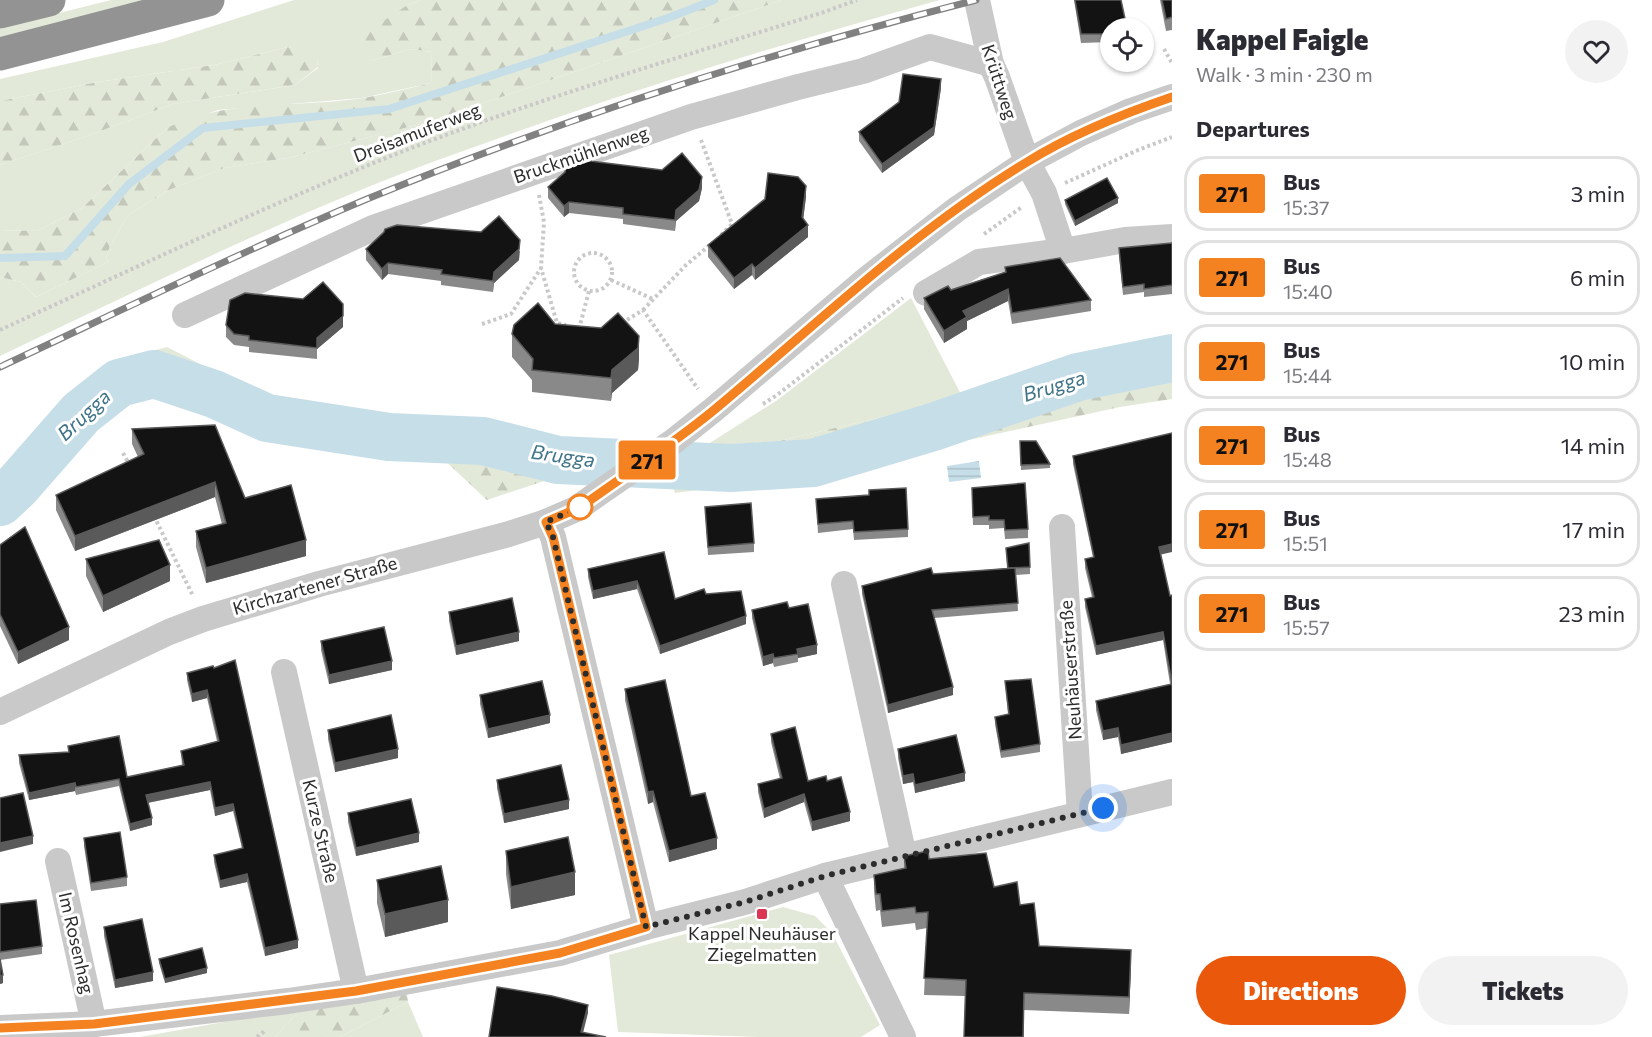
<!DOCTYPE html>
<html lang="en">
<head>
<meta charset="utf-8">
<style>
	body { margin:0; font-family:Commissioner,sans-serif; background:#f2f2f3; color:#2b2b33; height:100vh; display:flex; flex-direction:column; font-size:22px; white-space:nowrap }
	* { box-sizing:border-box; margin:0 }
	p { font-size:20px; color:#7c7c81 }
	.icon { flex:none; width:33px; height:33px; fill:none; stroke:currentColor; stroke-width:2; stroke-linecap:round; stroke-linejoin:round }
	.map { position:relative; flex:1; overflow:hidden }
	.side { display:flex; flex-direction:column; background:#fff; width:480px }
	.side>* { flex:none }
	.badge { padding:0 12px; border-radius:4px; font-size:21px; line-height:39px }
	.buttons { position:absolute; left:1100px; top:18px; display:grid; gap:12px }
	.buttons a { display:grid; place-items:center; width:54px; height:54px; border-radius:50%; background:#fff; box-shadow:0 2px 4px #0004; font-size:30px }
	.you { position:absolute; width:30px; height:30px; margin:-15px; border:4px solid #fff; border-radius:50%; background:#1a73e8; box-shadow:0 0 0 9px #1a73e833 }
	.map>.badge { position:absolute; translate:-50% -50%; box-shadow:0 0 0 3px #fff }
	h2 { padding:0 24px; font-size:22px; line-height:54px }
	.round { display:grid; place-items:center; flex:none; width:63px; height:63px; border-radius:32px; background:#f2f2f3 }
	.head { display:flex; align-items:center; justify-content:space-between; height:102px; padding:0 24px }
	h1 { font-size:28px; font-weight:800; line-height:45px }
	.cta { display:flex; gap:12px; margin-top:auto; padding:12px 24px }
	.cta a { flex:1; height:69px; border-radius:36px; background:#ea580c; color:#fff; font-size:24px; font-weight:800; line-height:69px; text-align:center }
	.cta a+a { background:#f2f2f3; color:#2b2b33 }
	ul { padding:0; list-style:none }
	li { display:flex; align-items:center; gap:18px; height:75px; margin:0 12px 9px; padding:0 12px; border:3px solid #e1e1e2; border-radius:24px }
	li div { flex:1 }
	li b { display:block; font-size:22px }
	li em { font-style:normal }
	li .badge { min-width:66px; font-weight:700; text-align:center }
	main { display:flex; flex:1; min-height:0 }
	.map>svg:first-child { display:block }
	.grass { fill:#e3e9d9 }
	.forest { fill:url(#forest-firs) }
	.water { fill:url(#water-rules) }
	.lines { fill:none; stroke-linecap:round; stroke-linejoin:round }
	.stream { stroke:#c6dee8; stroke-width:8 }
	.river { stroke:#c6dee8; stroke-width:48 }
	.path { stroke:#c9c9c9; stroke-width:4; stroke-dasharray:3 3; stroke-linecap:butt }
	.minor { stroke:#c9c9c9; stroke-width:26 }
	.highway { stroke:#939393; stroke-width:33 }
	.rail-casing { stroke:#818181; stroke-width:7 }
	.rail { stroke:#fff; stroke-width:4.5; stroke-dasharray:14; stroke-linecap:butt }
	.wall { fill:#898989 }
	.shaded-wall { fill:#5a5a5a }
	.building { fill:#131313; stroke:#5a5a5a; stroke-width:1.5 }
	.line-casing { stroke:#fff; stroke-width:14 }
	.line { stroke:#f58220; stroke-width:9 }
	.walk { stroke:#2c2c2c; stroke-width:6; stroke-dasharray:0 10.8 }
	.stop-dot { fill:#fff; stroke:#f58220; stroke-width:3 }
	.poi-dot { fill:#da3652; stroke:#fff; stroke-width:2 }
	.labels { text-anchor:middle; stroke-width:6; stroke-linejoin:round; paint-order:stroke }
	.street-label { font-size:18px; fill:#2c2c2c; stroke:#fff }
	.poi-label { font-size:18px; fill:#2c2c2c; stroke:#fff }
	.water-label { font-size:20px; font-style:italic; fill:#3f7388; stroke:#fff }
</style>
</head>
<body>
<main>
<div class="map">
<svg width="1172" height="1037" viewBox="0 0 1172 1037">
	<defs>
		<pattern id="forest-firs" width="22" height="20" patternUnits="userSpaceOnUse" patternTransform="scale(1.5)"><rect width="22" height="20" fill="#e3e9d9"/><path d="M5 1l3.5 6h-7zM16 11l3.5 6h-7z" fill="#c3c8ba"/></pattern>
		<pattern id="water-rules" width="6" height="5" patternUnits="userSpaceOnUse" patternTransform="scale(1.5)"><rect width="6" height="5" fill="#c6dee8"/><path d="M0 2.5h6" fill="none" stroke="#aabfc7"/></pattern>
	</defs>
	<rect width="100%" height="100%" fill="#fff"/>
	<!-- grass -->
	<g class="grass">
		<path d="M111,0H149L0,38V28Z"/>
		<path d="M294,0H421L406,6L371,61L410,49L432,52L431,83L362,98L218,110L167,128L82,208L37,231L0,230V165L87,136L173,104L295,85L318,68L317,58L288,47L214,65L98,82L0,101V79L163,42Z"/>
		<path d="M782,0H940C809,36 681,75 553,119C491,141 429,162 368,187C243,238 122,298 0,356V277L21,282L36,297L108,262L106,258L110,246L128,215L169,190L224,168L288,158L432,121Z"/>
		<path d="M911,298L963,398L779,441L705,446L776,401Z"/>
		<path d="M783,907L815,916L832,933L880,1025L861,1037H758L618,1032L609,955Z"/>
		<path d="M408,1002L423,1037H340Z"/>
		<path d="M302,1008L275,1037H140Z"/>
	</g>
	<!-- forest -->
	<g class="forest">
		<path d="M421,0H782L432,121L288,158L224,168L169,190L128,215L110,246L106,258L108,262L36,297L21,282L0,277V230L37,231L82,208L167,128C228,98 298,108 363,98C386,94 409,88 431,83L432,52L410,49L371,61L357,50L373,28L406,6Z"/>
		<path d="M288,47L317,57L318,67L295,85L173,104L87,136L0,165V101L98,82L214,65Z"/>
		<path d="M167,347L315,423L446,426L591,445L611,443L571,472L487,500L441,457L311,445L149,385L101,395L0,506V470L80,386L118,361Z"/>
		<path d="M1172,347V399L1120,407L799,477L675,493L668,474L705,446L779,441L963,398L1047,367L1117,350Z"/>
		<path d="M407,992L408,1002L340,1037H275L302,1008Z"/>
	</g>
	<!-- water -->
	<path class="water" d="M979,461L981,478L949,482L947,466Z"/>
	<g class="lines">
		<!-- stream -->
		<path class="stream" d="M0,258L65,256L129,184L203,128L389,109L668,18L714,0"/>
		<!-- river -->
		<path class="river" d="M0,502L17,486L81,413L119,383L154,374L214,394L267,418L389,437L483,441L558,460L731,468L813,463L933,427L1078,377L1172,358"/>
		<!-- path -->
		<g class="path">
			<path d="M1164,49L1172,63"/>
			<path d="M701,140L732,224L720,236"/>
			<path d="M1065,183L1138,150L1172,137"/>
			<path d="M539,195L544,222L541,268L557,323L566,325"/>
			<path d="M984,234L1022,207"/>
			<circle cx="593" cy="272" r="19"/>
			<path d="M611,280L653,299"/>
			<path d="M643,310L686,265L710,245"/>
			<path d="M622,323L643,310L698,389"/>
			<path d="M482,324L511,314L541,268"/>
			<path d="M579,329L589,291"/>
			<path d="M0,330C126,272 252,212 381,160C525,102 676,59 824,12L857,0"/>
			<path d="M763,404L777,395L903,298"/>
			<path d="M123,453L130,466"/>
			<path d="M154,516L193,596"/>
			<path d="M257,1037L266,1030"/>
		</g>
		<!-- minor -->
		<g class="minor">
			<path d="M977,0L991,64L997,77L1027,162L1044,193L1063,251L1125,240L1172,237"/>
			<path d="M926,293L979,262L1063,251"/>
			<path d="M185,315L373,228L691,117L798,87L863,71L930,47L991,64"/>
			<path d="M546,522L553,537L646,927"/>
			<path d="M1062,527L1080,814"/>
			<path d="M844,584L904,856"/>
			<path d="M284,672L356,991"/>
			<path d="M0,712L169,632L203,619L319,584L509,534L546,522L576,509L674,441L713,410L867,279L957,209L1027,162L1081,133L1131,111L1172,97"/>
			<path d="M58,861L94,1024"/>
			<path d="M825,876L903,1037"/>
			<path d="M0,1028L94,1024L288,1001L356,991L560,953L646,927L745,902L825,876L1172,792"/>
		</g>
		<!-- highway -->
		<g class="highway">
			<path d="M0,12L49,0"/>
			<path d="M0,54L208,0"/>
		</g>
		<defs>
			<path id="rail" d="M0,367C122,310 243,251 367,199C564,118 769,53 976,0"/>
		</defs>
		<!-- rail casing -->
		<use href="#rail" class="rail-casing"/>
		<!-- rail -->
		<use href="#rail" class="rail"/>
	</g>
	<!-- wall -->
	<g class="wall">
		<path d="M1074,0H1121L1110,28V42L1081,43Z"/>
		<path d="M1160,0H1172V30L1166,31Z"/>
		<path d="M941,88L934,135L882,173L859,141V132Z"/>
		<path d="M548,187L702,188L699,201L676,221L675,231L623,224V219L569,213L564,217L548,198Z"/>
		<path d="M806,197L803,219L808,237L755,280L752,275L734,289L708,257V245Z"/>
		<path d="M1065,200L1118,203L1075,226L1065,204Z"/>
		<path d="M1172,243V294L1144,297V292L1123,295L1119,256V248Z"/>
		<path d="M366,249L520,251L519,260L494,283L493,292L441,285V281L388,274L382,280L366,260Z"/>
		<path d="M1005,267L1091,300V311L1012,324L1008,301L967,321V329L944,343L924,309V298L1005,272Z"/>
		<path d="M555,324L639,359L638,370L612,393L611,401L532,392V380L512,357V334Z"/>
		<path d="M226,325L343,327L317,349V359L249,352V347L234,345L226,337Z"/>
		<path d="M132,429L245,498L306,556L206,583L196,547V531L222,524L215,497L75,551L56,510V495L138,457L132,444Z"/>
		<path d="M1020,441L1050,464V468L1021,470Z"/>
		<path d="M1073,456L1161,555L1170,596L1172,595V742L1121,754L1118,737L1103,740L1096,710V701L1170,684L1163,640L1096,655L1085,607V599L1092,597L1085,568V559L1093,557L1073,464Z"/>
		<path d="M972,488L1028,529V538L1005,539L1004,528L989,529V525H973Z"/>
		<path d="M816,499L908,529V537L854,540L853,529L818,533Z"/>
		<path d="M705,507L754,543V552L708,555Z"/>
		<path d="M0,545L69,640L18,664L0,626Z"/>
		<path d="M1006,548L1030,567V574L1016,575L1018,611L934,618L953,695L888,713L862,594V586L933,574L1007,568Z"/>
		<path d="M664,552L675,599L706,594L746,624L660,654L637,589L593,599L588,577V569Z"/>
		<path d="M86,559L170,581L103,612L86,576Z"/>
		<path d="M789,608L817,654L798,658V662L774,667L773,663L763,666L752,618V610Z"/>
		<path d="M449,612L519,641L456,655L449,621Z"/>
		<path d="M321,641L392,670L329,684L321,650Z"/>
		<path d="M213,666L298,948L265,956L247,882L220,888L214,862V855L242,848L233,811L215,816L210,790L148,803L152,825L130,831L119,786L76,795L75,791L29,800L19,763V755L68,752V746L127,777L182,765L181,751L217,741L207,698L192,702L187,680V673Z"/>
		<path d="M1005,681L1040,744V752L1001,758L995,724V717L1008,714Z"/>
		<path d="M625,689L691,796L717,849L669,862L653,802L648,804L625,700Z"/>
		<path d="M480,695L550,723L488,738L480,704Z"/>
		<path d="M328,730L398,758L335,772L328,739Z"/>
		<path d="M771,734L808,781H827L850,821L812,831L804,802L764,818L758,792V784L780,779L771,742Z"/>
		<path d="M898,749L965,781L915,793L913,782L903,784L898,758Z"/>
		<path d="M497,780L569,809L504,823L497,788Z"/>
		<path d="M348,813L419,842L356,856L348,822Z"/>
		<path d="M84,838L127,877V886L91,891L84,846Z"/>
		<path d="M506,851L575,895L511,909L506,874Z"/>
		<path d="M904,856L929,859L994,887L1020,905L1039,946L1131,966L1129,1014L1024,1010V1037H964L965,996L924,995L927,928L916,930L915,923L882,927L880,910L876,911L874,891V875L904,868Z"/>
		<path d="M377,880L448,922L385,937L377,903Z"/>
		<path d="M0,904L42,946V954L0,960L3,983L0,984Z"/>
		<path d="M104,927L153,981L115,988L104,936Z"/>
		<path d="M159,959L207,973L165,983L159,963Z"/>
	</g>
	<!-- shaded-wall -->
	<g class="shaded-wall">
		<path d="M941,79V88L934,135L882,173V164Z"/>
		<path d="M702,177V188L699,201L676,221L675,231L676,210Z"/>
		<path d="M806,186V197L802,229V217Z"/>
		<path d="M1118,198V203L1075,226V221Z"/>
		<path d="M569,202V213L564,217V206Z"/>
		<path d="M808,225V237L755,280V268Z"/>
		<path d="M520,240L519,260L494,283L493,292L494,272Z"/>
		<path d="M388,263V274L382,280V269Z"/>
		<path d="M752,264V275L734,289V278Z"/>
		<path d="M1008,289V301L967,321V329L944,343V331L963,311Z"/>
		<path d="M343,304V327L317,349V359V338Z"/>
		<path d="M639,336V359L638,370L612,393L611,401L612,370Z"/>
		<path d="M215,482V497L75,551V536Z"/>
		<path d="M306,540V556L206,583V568Z"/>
		<path d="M1172,544V552L1159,555V547Z"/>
		<path d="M170,565V581L103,612V596Z"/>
		<path d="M637,581V589L593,599V591Z"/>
		<path d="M746,616V624L660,654V646Z"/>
		<path d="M69,627V640L18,664V652Z"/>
		<path d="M519,632V641L456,655V646Z"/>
		<path d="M1163,632V640L1096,655V646Z"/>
		<path d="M817,645V654L798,658L797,649Z"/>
		<path d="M773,654V663L763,666V657Z"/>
		<path d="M392,661V670L329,684V675Z"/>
		<path d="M953,687V695L888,713V705Z"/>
		<path d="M207,690V698L192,702V694Z"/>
		<path d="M550,715V723L488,738V729Z"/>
		<path d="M1118,728V737L1103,740V731Z"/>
		<path d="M1172,733V742L1121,754V745Z"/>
		<path d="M398,749V758L335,772V763Z"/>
		<path d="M965,773V781L915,793V785Z"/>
		<path d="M913,774V782L903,784V776Z"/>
		<path d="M210,782V790L146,803V795Z"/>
		<path d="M75,783V791L29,800V793Z"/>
		<path d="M653,791V802L648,804V792Z"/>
		<path d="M804,794V802L764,818V809Z"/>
		<path d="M569,800V809L504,823V814Z"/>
		<path d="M233,804V811L215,816V808Z"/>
		<path d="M850,812V821L812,831V822Z"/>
		<path d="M152,818V825L130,831V824Z"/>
		<path d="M419,833V842L356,856V848Z"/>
		<path d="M33,836V844L0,852V843Z"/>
		<path d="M717,838V849L669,862V851Z"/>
		<path d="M575,872V895L511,909V887Z"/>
		<path d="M247,874V882L220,888V881Z"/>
		<path d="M448,900V922L385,937V914Z"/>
		<path d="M298,940V948L265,956V948Z"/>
		<path d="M1131,950V966L1129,1014V997Z"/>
		<path d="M207,968V973L165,983V979Z"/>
		<path d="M153,972V981L115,988V980Z"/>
		<path d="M3,975V983L0,984V976Z"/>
		<path d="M588,1005V1013L582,1037L581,1032Z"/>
	</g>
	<!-- building -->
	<g class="building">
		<path d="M1075,0H1121L1127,28H1110V34H1081Z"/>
		<path d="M1162,0H1172V17L1166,19Z"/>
		<path d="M903,74L941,79L934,127L882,164L859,132L899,102Z"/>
		<path d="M682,153L702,177L699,190L676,210L675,220L623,214V208L569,202L564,206L548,187L565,172L566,166L582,160L662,170Z"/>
		<path d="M768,173L798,177L806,186L802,217L808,225L755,268L752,264L734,278L708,245L765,199Z"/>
		<path d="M1107,178L1118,198L1075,221L1065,200Z"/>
		<path d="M499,216L520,240L519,249L494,272L493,281L441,274L442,270L388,263L382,269L366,249L384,232L385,229L397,225L481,232Z"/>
		<path d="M1172,243V285L1144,289V284L1123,287L1119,248Z"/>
		<path d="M1060,258L1091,300L1012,313L1008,289L963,311L967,317L944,331L924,298L948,286L951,290L1006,272L1005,267Z"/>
		<path d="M323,282L343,304V316L317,338V348L249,340V336L234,334L226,325L230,300L245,293L303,299Z"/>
		<path d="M538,303L555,324L601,328L618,313L639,336L638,348L612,370L611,378L532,370L533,359L512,334L514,325Z"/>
		<path d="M215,425L245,498L291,485L306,540L206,568L196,531L226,523L215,482L75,536L56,495L144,454L132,429Z"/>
		<path d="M1172,433V544L1159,547L1170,596L1172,595V733L1121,745L1118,728L1103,731L1096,701L1172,684L1163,632L1096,646L1085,599L1094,597L1085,559L1094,557L1073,456Z"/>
		<path d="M1020,441H1036L1050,464L1021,465Z"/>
		<path d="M1025,483L1028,529L1005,530L1004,520H989V516L973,517L972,488Z"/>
		<path d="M906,488L908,529L854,532L853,521L818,524L816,499L869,495V490Z"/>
		<path d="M751,503L754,543L708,547L705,507Z"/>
		<path d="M25,527L69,627L18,652L0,614V545Z"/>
		<path d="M159,540L170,565L103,596L86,559Z"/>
		<path d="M1029,543L1030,567L1008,568L1006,548Z"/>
		<path d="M664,552L675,599L704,589L706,594L741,591L746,616L660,646L637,581L593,591L588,569Z"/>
		<path d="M931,568L933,574L1015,568L1018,603L932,610L953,687L888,705L862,586Z"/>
		<path d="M512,598L519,632L456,646L449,612Z"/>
		<path d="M787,602L789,608L808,604L817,645L797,649L798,654L774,658L773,654L763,657L752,610Z"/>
		<path d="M384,627L392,661L329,675L321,641Z"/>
		<path d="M235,660L298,940L265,948L247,874L220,881L214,855L243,848L233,804L215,808L210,782L146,795L152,818L130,824L119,779L76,787L75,783L29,793L19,755L69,752L68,746L119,736L127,777L184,765L181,751L219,741L207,690L192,694L187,673L213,666L214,668Z"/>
		<path d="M1031,679L1040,744L1001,751L995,717L1009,714L1005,681Z"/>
		<path d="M665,680L691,796L705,793L717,838L669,851L653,791L648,792L625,689Z"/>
		<path d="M542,681L550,715L488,729L480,695Z"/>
		<path d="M391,715L398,749L335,763L328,730Z"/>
		<path d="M795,727L808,781L826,776L827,781L841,777L850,812L812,822L804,794L764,809L758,784L782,778L771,734Z"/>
		<path d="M956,735L965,773L915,785L913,774L903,776L898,749Z"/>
		<path d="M561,765L569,800L504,814L497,780Z"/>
		<path d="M23,793L33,836L0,843V798Z"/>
		<path d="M411,799L419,833L356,848L348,813Z"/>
		<path d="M120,832L127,877L91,883L84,838Z"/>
		<path d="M568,837L575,872L511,887L506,851Z"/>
		<path d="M928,851L929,859L986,853L994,887L1017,882L1020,905L1034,903L1039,946L1131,950L1129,997L1024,993L1023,1037H964L966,980L924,978L928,912L916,913L915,907L882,911L880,894H876L874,875L906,868L904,856Z"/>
		<path d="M441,866L448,900L385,914L377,880Z"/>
		<path d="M36,900L42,946L0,952V904Z"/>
		<path d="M142,919L153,972L115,980L104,927Z"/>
		<path d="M202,948L207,968L165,979L159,959Z"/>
		<path d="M0,959L3,975L0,976Z"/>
		<path d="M497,987L552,996L588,1005L581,1032L606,1037H489Z"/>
	</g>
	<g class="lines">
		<defs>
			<path id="line" d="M0,1028L94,1024L356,991L560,953L646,927L553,537L546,522L576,509L589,501C631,471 674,443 714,410C816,325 913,231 1027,162C1072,134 1122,114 1172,97"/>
		</defs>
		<!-- line casing -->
		<use href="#line" class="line-casing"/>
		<!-- line -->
		<use href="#line" class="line"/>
		<!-- walk -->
		<path class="walk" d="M580,507L546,522L553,537L646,927L745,902L825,876L1103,808"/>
	</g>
	<!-- markers -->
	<circle class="stop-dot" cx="580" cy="507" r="12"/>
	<rect class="poi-dot" x="756" y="908" width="12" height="12" rx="3"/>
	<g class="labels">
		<!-- street labels -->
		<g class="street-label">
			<text transform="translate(999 82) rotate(72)" y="6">Krüttweg</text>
			<text transform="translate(417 133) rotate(-21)" y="6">Dreisamuferweg</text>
			<text transform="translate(581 155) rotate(-19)" y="6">Bruckmühlenweg</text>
			<text transform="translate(315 586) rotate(-16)" y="6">Kirchzartener Straße</text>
			<text transform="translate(1071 670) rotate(-94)" y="6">Neuhäuserstraße</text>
			<text transform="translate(320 831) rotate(77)" y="6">Kurze Straße</text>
			<text transform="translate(76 943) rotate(77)" y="6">Im Rosenhag</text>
		</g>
		<!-- poi labels -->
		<g class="poi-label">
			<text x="762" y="940">Kappel Neuhäuser<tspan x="762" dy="21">Ziegelmatten</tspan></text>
		</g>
		<!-- water labels -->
		<g class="water-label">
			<text transform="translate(1054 386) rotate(-17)" y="7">Brugga</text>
			<text transform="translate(84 415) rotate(-43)" y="7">Brugga</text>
			<text transform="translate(563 456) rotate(8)" y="7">Brugga</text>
		</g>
	</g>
</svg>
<div class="buttons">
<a><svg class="icon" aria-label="locate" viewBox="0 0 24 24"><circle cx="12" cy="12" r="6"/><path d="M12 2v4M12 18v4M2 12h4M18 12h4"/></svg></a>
</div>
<div class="you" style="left:1103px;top:808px"></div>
<b class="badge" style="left:647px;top:460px;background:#f58220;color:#111">271</b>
</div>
<section class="side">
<div class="head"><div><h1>Kappel Faigle</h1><p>Walk · 3 min · 230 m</p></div><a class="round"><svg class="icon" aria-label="heart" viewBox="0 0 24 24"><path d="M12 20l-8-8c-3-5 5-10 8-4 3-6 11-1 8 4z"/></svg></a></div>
<h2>Departures</h2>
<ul>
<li><span class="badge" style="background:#f58220;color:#111">271</span><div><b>Bus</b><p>15:37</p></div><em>3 min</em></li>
<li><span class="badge" style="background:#f58220;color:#111">271</span><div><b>Bus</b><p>15:40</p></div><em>6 min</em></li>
<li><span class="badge" style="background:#f58220;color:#111">271</span><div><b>Bus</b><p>15:44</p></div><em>10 min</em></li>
<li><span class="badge" style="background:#f58220;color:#111">271</span><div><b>Bus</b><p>15:48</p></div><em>14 min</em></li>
<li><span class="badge" style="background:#f58220;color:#111">271</span><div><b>Bus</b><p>15:51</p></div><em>17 min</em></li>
<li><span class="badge" style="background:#f58220;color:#111">271</span><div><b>Bus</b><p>15:57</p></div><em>23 min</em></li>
</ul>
<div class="cta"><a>Directions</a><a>Tickets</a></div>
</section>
</main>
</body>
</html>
